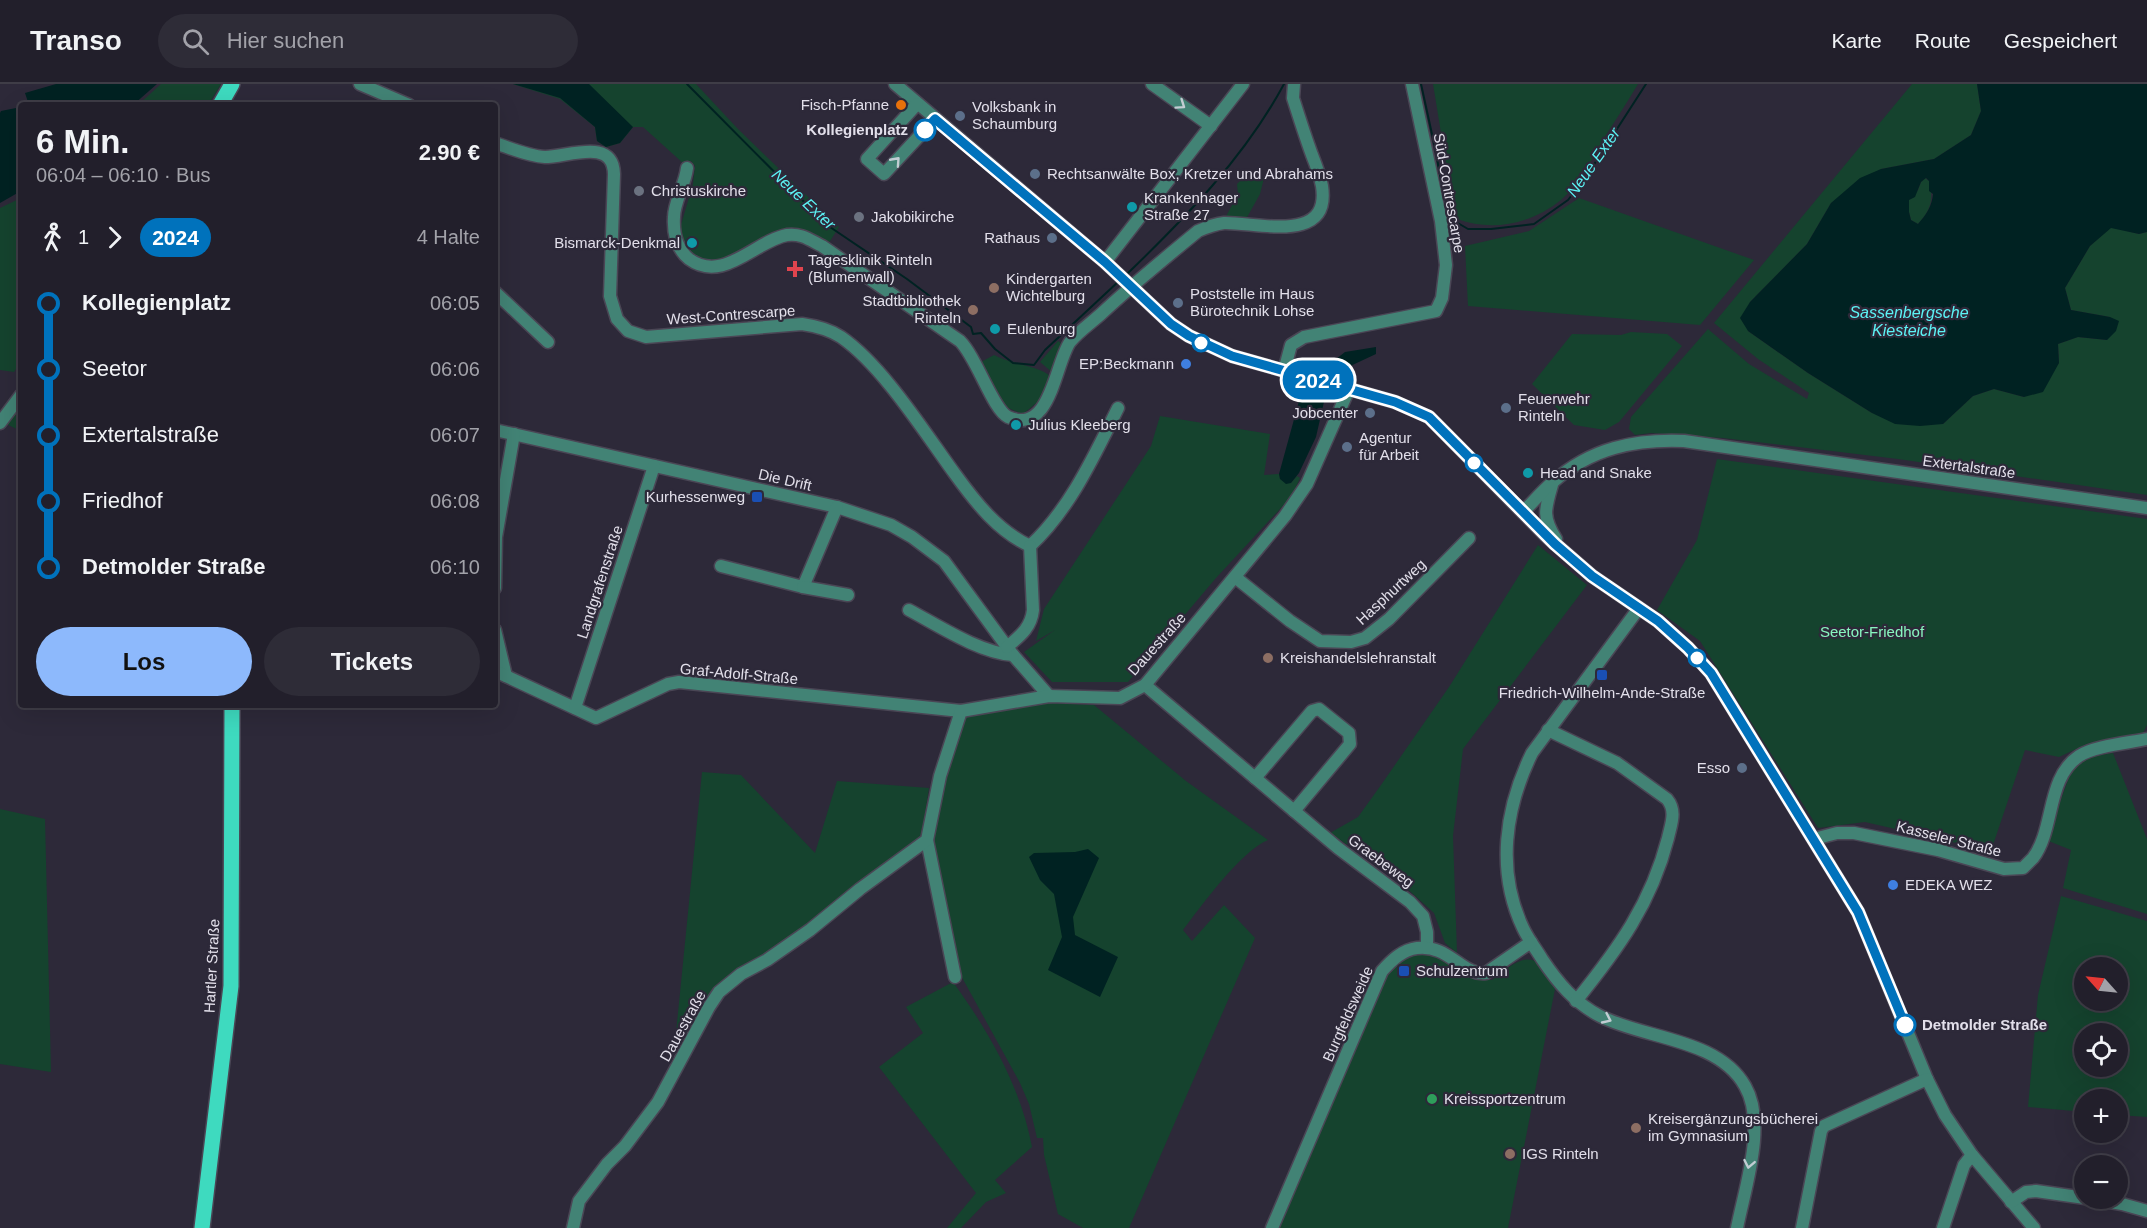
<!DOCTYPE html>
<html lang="de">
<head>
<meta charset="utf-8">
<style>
	body { margin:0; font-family:Helvetica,sans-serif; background:#2e2c37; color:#f1f3f6; height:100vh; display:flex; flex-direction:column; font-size:22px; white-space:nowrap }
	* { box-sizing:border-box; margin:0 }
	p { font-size:20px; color:#a2a2a9 }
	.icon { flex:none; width:33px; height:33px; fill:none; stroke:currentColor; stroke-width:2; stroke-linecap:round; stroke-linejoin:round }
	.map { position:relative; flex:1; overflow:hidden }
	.panel { position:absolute; left:18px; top:18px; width:480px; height:606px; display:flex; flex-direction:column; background:#221f2b; border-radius:6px; box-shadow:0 6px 24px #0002,0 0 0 2px #3f3d47 }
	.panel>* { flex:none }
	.badge { padding:0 12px; border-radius:20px; font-size:21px; line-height:39px }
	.needle { width:39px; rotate:297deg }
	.buttons { position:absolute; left:2074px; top:873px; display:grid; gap:12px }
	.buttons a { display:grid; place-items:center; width:54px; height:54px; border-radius:50%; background:#221f2b; box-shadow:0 6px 24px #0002,0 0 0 2px #3f3d47; font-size:30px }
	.map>.badge { position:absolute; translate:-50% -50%; box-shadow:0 0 0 3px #fff }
	.legs { display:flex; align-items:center; gap:9px; height:66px; padding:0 18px; font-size:20px }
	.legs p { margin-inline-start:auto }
	.headline { display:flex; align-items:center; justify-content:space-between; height:102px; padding:0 18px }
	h1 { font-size:33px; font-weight:700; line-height:45px }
	.button { display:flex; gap:12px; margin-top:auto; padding:12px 18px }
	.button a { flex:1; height:69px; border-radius:36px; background:#8db9fc; color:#111; font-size:24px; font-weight:700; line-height:69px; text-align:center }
	.button a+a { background:#2e2c37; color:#f1f3f6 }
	ul { padding:0 18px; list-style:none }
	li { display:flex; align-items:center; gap:21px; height:66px; font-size:22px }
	li i { display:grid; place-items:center; width:9px; height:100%; margin:0 8px; background:currentColor }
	li i::after { content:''; width:15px; height:15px; margin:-8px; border:4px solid; border-radius:50%; background:#221f2b }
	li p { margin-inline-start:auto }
	li:first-child i { background:linear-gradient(#0000 50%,currentColor 0) }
	li:last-child i { background:linear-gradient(currentColor 50%,#0000 0) }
	header { display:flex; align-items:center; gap:36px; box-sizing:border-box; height:84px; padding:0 30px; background:#221f2b; border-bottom:2px solid #3f3d47 }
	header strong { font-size:28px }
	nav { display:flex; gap:33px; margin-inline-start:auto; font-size:21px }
	.search { width:420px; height:54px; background:#2e2c37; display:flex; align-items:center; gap:15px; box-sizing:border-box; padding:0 21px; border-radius:33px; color:#a2a2a9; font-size:22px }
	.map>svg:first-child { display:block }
	.green { fill:#15432e; fill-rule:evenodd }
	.water { fill:#022; fill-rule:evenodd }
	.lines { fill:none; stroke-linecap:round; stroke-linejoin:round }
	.stream { stroke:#022; stroke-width:2 }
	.minor-casing { stroke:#4a4655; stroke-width:15 }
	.major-casing { stroke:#4a4655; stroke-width:18 }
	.minor { stroke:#428375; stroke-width:12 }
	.major { stroke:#3edabf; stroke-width:15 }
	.oneway { stroke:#c2cdd3 }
	.line-1-casing { stroke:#fff; stroke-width:14 }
	.line-1 { stroke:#0072bc; stroke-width:9 }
	.food-dot { fill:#e8710a; stroke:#2d2939; stroke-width:2 }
	.service-dot { fill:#5c6f8a; stroke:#2d2939; stroke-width:2 }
	.stop-1-dot { fill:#fff; stroke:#0072bc; stroke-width:3 }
	.worship-dot { fill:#6b7280; stroke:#2d2939; stroke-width:2 }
	.culture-dot { fill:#0f9aa8; stroke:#2d2939; stroke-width:2 }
	.health-dot { fill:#e0444e; stroke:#2d2939; stroke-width:2 }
	.education-dot { fill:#8d6e63; stroke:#2d2939; stroke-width:2 }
	.shop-dot { fill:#3f7fe0; stroke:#2d2939; stroke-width:2 }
	.transit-dot { fill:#1a4fb4; stroke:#2d2939; stroke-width:2 }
	.leisure-dot { fill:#2e9e5b; stroke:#2d2939; stroke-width:2 }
	.labels { text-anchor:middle; stroke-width:4.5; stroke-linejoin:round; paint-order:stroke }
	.poi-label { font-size:15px; fill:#e2dfea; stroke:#2d2939; text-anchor:start }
	.stop-label { font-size:15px; font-weight:bold; fill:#e2dfea; stroke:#2d2939; text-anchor:end }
	.street-label { font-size:15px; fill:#e2dfea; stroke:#2d2939 }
	.park-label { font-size:15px; fill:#88f5bf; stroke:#2d2939 }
	.water-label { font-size:16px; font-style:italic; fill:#5cf3f5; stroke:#2d2939 }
</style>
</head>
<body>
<header>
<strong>Transo</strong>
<div class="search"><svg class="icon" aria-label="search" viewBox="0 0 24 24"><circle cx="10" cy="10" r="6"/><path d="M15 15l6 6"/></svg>Hier suchen</div>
<nav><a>Karte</a><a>Route</a><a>Gespeichert</a></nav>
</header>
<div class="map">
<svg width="2147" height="1144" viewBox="0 0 2147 1144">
	<rect width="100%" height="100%" fill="#2d2939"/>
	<!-- green -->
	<g class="green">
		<path d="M161,0H221L208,21H138Z"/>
		<path d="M513,0H696L738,45L839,143L825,165L801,151L720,180L692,177L678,151L693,100L695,82L691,77L684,80L643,43H633L620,59L606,63L597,57L595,43L560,15Z"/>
		<path d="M1433,0H1638C1628,17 1617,34 1606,51C1593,73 1581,99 1561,116C1531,140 1493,148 1457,135L1453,122Z"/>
		<path d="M1912,0H1977L1981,27L1971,51L1934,75L1881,85L1831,119L1807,160L1750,218L1748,247L1808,289L1872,329L1943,340L1973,312L1994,305L2024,313L2059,279L2058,260L2078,253L2107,256L2110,233L2071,226L2065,204L2090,162L2111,143L2139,150L2147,148V411L1898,375L1723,354L1651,349L1635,351L1629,345L1631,333L1708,245L1749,280L1807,315L1809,309L1758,275L1714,239Z"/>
		<path d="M1251,89L1264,94L1260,110L1245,137L1224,136L1238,110L1237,100L1246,91Z"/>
		<path d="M1925,94L1929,97C1934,115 1931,126 1918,140L1911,136L1909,128V116L1918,106L1921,98Z"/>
		<path d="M21,114V277L14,288L0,286V124Z"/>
		<path d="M1579,114L1754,176L1700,241L1468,222L1465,162L1529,147Z"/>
		<path d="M1631,248L1667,250L1682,262L1619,338L1605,346L1574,341L1532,300L1572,250L1621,251Z"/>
		<path d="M1058,257L1065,262L1053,289L1040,278Z"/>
		<path d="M994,271C1010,280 1039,282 1050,292L1041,315L1023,330L1003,322L981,278Z"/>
		<path d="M21,319V347L4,339Z"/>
		<path d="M1160,332L1270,350L1264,391L1279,390L1280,395L1291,399L1297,392L1300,394L1292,412L1216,494L1128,598H1052L1024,568L1055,546L1036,557L1044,525L1151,362Z"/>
		<path d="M1717,375L2147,435V641L2143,649L2087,660L2059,673L2025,666L1991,767L1865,738L1818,744L1700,557L1657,526L1697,456Z"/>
		<path d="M1538,461L1587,501L1463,665L1453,752L1457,869L1445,859L1434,829L1360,762L1346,760L1330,749L1358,733L1381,701L1449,603Z"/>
		<path d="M1046,619L1094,621L1186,697L1268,756C1241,767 1202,821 1183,846L1192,857L1224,821L1255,854L1129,1144H1083L1058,1130L1044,1071L1043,1054H1037L1029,1020L1020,999L959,888L932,758L948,681L960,640L967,633Z"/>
		<path d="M2113,669L2147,755V830L2063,804L2071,766L2046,756L2071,688L2087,673Z"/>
		<path d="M702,688L741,691L815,769L837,697L929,704L922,749L916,757L785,859L740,884L687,958L676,949Z"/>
		<path d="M0,725L45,735L51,988L0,980Z"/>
		<path d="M2061,812L2147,837V1033L2118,1031V1016H2085V1028L2028,1023L2038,911ZM2085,884H2118V916H2085ZM2085,950H2118V982H2085Z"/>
		<path d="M1416,869L1431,870L1474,893L1492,896C1504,888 1524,866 1539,880C1545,886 1550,897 1555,905L1508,1144H1277L1386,891L1398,879Z"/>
		<path d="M953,898C988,946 1021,1003 1032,1063L995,1096L1006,1109L986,1118L961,1144H947L976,1109L879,983L923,949L906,923Z"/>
	</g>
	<!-- water -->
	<g class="water">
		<path d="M56,0H157L133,21H29L25,9Z"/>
		<path d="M513,0H589L633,43L620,59L606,63L597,57L595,43L560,14Z"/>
		<path d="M1977,0H2147V148L2139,150L2111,144L2090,162L2065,204L2071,226L2110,233L2119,237L2116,247L2107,256L2078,253L2058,260L2059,279L2043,308L2024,313L1994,305L1973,312L1943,340L1920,342L1895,340L1872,329L1808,289L1748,247L1740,234L1750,218L1807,160L1831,119L1860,94L1881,85L1934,75L1971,51L1981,27ZM1926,94L1929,97V107L1933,110C1932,122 1926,131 1918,140L1911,136L1909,128V116L1915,113L1921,98Z"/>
		<path d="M21,23V107L0,119V29L1,27Z"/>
		<path d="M1376,263V270L1346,284L1331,287L1316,353L1299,389L1291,399L1286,400L1280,395L1279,390L1307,288L1317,276L1336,275L1345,268Z"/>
		<path d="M1088,765L1099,774L1073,833L1075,851L1118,873L1100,913L1048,886L1062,853L1054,810L1040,796L1029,773L1034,769L1075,768Z"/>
	</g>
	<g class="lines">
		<!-- stream -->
		<g class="stream">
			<path d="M687,0L827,141L907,195L971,243L973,250L981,249L995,265L1013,279L1034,281L1045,266L1119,197"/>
			<path d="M1421,0L1437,73L1443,118L1451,135L1468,145H1491L1534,140L1568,116L1586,93L1646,0"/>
			<path d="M1126,191C1185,134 1245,73 1284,0"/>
		</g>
		<defs>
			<g id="minor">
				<path d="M360,0L409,21"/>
				<path d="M895,0L1105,178L1171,240L1189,252L1232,272L1395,318L1429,333L1545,451L1592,492L1658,537L1688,564L1711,589L1858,828L1927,995L1945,1031L1972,1071L2034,1144"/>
				<path d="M1152,0L1211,42"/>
				<path d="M917,20L867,75L884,90L935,35"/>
				<path d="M495,59C510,64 528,72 545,73C568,73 613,53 614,90L610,212L617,235L628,247L646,253L802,240C816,242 829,245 841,253C883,282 925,349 955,390C976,419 998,447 1030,462"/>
				<path d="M687,84C685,101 674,118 674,133C673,149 677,165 689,175C723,200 755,157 787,151C801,149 810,156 822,162L960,257C977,274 993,326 1008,333C1051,352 1055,279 1070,258C1078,248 1091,239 1101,230C1132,201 1165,174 1198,147C1207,143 1215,140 1224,139C1257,138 1331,161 1322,102C1320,92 1316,81 1312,71C1305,52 1299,33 1293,14L1294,0"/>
				<path d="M1105,178L1243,0"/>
				<path d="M495,208L548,258"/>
				<path d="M1284,287L1291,261L1304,253L1436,227L1442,214L1446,181L1441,137L1412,0"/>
				<path d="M0,339L21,311"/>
				<path d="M495,346L837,423L891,441L912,453L944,477L1013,571L1049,612"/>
				<path d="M1552,401C1545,425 1542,433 1556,455"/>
				<path d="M1523,428C1533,418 1542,407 1553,398C1591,364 1635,355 1684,357L2147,424"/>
				<path d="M1030,462C1070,425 1094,372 1118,324"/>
				<path d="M721,482L803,503L837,423"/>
				<path d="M1235,493L1290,537L1320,557L1351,558L1365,554L1389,535L1469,454"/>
				<path d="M803,503L848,511"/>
				<path d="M495,504L496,453L514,350"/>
				<path d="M1639,524L1532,669C1505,724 1496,787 1523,844C1528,855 1536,865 1542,875C1558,899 1575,919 1600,932C1644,955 1718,954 1745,1002C1767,1040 1745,1103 1737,1144"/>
				<path d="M909,526C939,542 980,569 1013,571"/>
				<path d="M495,546L506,592"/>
				<path d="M1007,563C1020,552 1031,544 1033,526L1030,462"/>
				<path d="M495,587L596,634L668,600L679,598L961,627"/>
				<path d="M1145,601L1338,764L1410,818L1423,832L1427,848V863"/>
				<path d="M575,624L654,382"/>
				<path d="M1548,646L1617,679L1667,715C1677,727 1671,740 1668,754C1651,820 1618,865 1576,917"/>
				<path d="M1255,694L1312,627L1319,625L1349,649L1350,660L1294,727"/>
				<path d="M1814,755L1837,749H1854L1938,766L2004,785L2023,784C2026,781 2030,777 2033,774C2055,745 2046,694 2079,672C2094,662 2128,659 2147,655"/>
				<path d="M927,756L955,893"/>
				<path d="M2087,1114L2122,1120L2147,1127"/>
				<path d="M2011,1118L2026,1108L2036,1107L2085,1114"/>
				<path d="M573,1144L579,1117L607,1080L625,1062L658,1018L709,923L719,908L741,890L767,876L810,846L860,805L927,756L940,692L961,627L1049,612L1120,614L1145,601L1285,432L1307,400L1349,305"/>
				<path d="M1272,1144L1382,887C1392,876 1402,866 1417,864C1449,860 1462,892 1486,889L1531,858"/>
				<path d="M1802,1144L1821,1047L1824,1042L1927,995"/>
				<path d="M1943,1144L1964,1081L1972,1071"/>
			</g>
			<g id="major">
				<path d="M220,21L232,0"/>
				<path d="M202,1144L231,902L232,621"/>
			</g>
		</defs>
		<!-- minor casing -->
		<use href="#minor" class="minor-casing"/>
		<!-- major casing -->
		<use href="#major" class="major-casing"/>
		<!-- minor -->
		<use href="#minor" class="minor"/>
		<!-- major -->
		<use href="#major" class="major"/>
	</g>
	<!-- one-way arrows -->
	<defs><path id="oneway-chevron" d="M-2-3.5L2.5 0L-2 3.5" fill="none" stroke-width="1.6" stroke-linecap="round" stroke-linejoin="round" transform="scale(1.5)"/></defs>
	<g class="oneway">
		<use href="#oneway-chevron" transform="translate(1181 21) rotate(35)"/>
		<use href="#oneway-chevron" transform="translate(896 77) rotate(-48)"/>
		<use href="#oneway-chevron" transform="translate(1607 935) rotate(25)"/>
		<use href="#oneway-chevron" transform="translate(1749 1080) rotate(101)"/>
	</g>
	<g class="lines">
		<defs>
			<path id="line-1" d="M925,46L935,35L1105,178L1171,240L1189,252L1232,272L1395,318L1429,333L1555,460L1592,492L1658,537L1688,564L1711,589L1858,828L1905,941"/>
		</defs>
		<!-- line-1 casing -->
		<use href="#line-1" class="line-1-casing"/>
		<!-- line-1 -->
		<use href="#line-1" class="line-1"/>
	</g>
	<!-- markers -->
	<circle class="food-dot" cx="901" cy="21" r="6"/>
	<g class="service-dot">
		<circle cx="960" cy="32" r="6"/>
		<circle cx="1035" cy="90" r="6"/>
		<circle cx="1052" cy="154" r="6"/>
		<circle cx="1178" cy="219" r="6"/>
		<circle cx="1506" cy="324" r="6"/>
		<circle cx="1370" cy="329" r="6"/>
		<circle cx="1347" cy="363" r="6"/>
		<circle cx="1742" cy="684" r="6"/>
	</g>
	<g class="stop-1-dot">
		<circle cx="925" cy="46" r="10"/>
		<circle cx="1201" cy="259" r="8"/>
		<circle cx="1474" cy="379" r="8"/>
		<circle cx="1697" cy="574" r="8"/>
		<circle cx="1905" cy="941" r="10"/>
	</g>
	<g class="worship-dot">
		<circle cx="639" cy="107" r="6"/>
		<circle cx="859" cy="133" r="6"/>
	</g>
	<g class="culture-dot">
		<circle cx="1132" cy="123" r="6"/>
		<circle cx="692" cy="159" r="6"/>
		<circle cx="995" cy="245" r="6"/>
		<circle cx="1016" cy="341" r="6"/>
		<circle cx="1528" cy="389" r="6"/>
	</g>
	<path class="health-dot" d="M792 176h6v6h6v6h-6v6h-6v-6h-6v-6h6z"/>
	<g class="education-dot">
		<circle cx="994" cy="204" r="6"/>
		<circle cx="973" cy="226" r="6"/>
		<circle cx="1268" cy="574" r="6"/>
		<circle cx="1636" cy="1044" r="6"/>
		<circle cx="1510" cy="1070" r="6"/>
	</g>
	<g class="shop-dot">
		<circle cx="1186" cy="280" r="6"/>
		<circle cx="1893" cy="801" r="6"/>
	</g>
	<g class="transit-dot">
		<rect x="751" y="407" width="12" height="12" rx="3"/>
		<rect x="1596" y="585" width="12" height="12" rx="3"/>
		<rect x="1398" y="881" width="12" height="12" rx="3"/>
	</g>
	<circle class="leisure-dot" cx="1432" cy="1015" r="6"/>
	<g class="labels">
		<!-- poi labels -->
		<g class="poi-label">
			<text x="889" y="26" text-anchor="end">Fisch-Pfanne</text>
			<text x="972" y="28">Volksbank in<tspan x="972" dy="17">Schaumburg</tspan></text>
			<text x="1047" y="95">Rechtsanwälte Box, Kretzer und Abrahams</text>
			<text x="651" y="112">Christuskirche</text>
			<text x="1144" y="119">Krankenhager<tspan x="1144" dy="17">Straße 27</tspan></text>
			<text x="871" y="138">Jakobikirche</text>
			<text x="1040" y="159" text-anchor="end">Rathaus</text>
			<text x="680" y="164" text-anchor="end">Bismarck-Denkmal</text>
			<text x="808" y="181">Tagesklinik Rinteln<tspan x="808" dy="17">(Blumenwall)</tspan></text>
			<text x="1006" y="200">Kindergarten<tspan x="1006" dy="17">Wichtelburg</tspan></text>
			<text x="1190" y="215">Poststelle im Haus<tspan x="1190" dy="17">Bürotechnik Lohse</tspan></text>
			<text x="961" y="222" text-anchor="end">Stadtbibliothek<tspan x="961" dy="17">Rinteln</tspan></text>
			<text x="1007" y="250">Eulenburg</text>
			<text x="1174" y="285" text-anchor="end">EP:Beckmann</text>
			<text x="1518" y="320">Feuerwehr<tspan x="1518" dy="17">Rinteln</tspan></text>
			<text x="1358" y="334" text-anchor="end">Jobcenter</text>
			<text x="1028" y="346">Julius Kleeberg</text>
			<text x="1359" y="359">Agentur<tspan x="1359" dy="17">für Arbeit</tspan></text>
			<text x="1540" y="394">Head and Snake</text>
			<text x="745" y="418" text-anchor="end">Kurhessenweg</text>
			<text x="1280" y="579">Kreishandelslehranstalt</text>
			<text x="1602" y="614" text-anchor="middle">Friedrich-Wilhelm-Ande-Straße</text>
			<text x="1730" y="689" text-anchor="end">Esso</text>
			<text x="1905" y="806">EDEKA WEZ</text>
			<text x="1416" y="892">Schulzentrum</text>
			<text x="1444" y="1020">Kreissportzentrum</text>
			<text x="1648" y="1040">Kreisergänzungsbücherei<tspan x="1648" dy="17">im Gymnasium</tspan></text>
			<text x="1522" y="1075">IGS Rinteln</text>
		</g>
		<!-- stop labels -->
		<g class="stop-label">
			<text x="908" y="51">Kollegienplatz</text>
			<text x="1922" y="946" text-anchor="start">Detmolder Straße</text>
		</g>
		<!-- street labels -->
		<g class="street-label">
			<text transform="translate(1449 109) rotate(80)" y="5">Süd-Contrescarpe</text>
			<text transform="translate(731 231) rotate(-4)" y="5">West-Contrescarpe</text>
			<text transform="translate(1969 383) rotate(8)" y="5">Extertalstraße</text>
			<text transform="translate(785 396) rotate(13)" y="5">Die Drift</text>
			<text transform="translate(600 498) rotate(-72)" y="5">Landgrafenstraße</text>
			<text transform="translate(1391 508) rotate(-43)" y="5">Hasphurtweg</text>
			<text transform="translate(1157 560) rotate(-48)" y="5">Dauestraße</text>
			<text transform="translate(739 590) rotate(5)" y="5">Graf-Adolf-Straße</text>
			<text transform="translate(1949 755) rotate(14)" y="5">Kasseler Straße</text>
			<text transform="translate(1381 777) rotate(37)" y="5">Graebeweg</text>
			<text transform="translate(212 882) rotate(-87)" y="5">Hartler Straße</text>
			<text transform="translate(1348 930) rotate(-66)" y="5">Burgfeldsweide</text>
			<text transform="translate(683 942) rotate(-61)" y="5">Dauestraße</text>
		</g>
		<!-- park labels -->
		<g class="park-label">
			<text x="1872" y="553">Seetor-Friedhof</text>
		</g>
		<!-- water labels -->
		<g class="water-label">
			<text transform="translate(1593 78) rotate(-55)" y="6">Neue Exter</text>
			<text transform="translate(804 115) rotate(43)" y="6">Neue Exter</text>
			<text x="1909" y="234">Sassenbergsche<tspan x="1909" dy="18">Kiesteiche</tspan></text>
		</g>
	</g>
</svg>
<div class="buttons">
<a><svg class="needle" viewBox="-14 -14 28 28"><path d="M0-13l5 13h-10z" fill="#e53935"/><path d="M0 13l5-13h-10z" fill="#a2a2a9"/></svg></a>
<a><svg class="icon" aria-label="locate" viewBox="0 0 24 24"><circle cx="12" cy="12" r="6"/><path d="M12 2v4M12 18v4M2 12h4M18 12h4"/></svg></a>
<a>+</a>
<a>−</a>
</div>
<b class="badge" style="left:1318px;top:296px;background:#0072bc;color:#fff">2024</b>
<section class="panel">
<div class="headline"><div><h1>6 Min.</h1><p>06:04 – 06:10 · Bus</p></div><b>2.90 €</b></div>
<div class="legs"><svg class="icon" aria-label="walk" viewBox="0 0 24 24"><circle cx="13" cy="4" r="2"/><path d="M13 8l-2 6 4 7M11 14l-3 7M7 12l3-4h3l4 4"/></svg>1<svg class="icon" aria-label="forward" viewBox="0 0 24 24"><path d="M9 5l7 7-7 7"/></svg><b class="badge" style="background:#0072bc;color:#fff">2024</b><p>4 Halte</p></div>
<ul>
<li><i style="color:#0072bc"></i><b>Kollegienplatz</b><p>06:05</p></li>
<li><i style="color:#0072bc"></i><span>Seetor</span><p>06:06</p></li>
<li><i style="color:#0072bc"></i><span>Extertalstraße</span><p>06:07</p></li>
<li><i style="color:#0072bc"></i><span>Friedhof</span><p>06:08</p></li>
<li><i style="color:#0072bc"></i><b>Detmolder Straße</b><p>06:10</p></li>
</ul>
<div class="button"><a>Los</a><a>Tickets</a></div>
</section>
</div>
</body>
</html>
